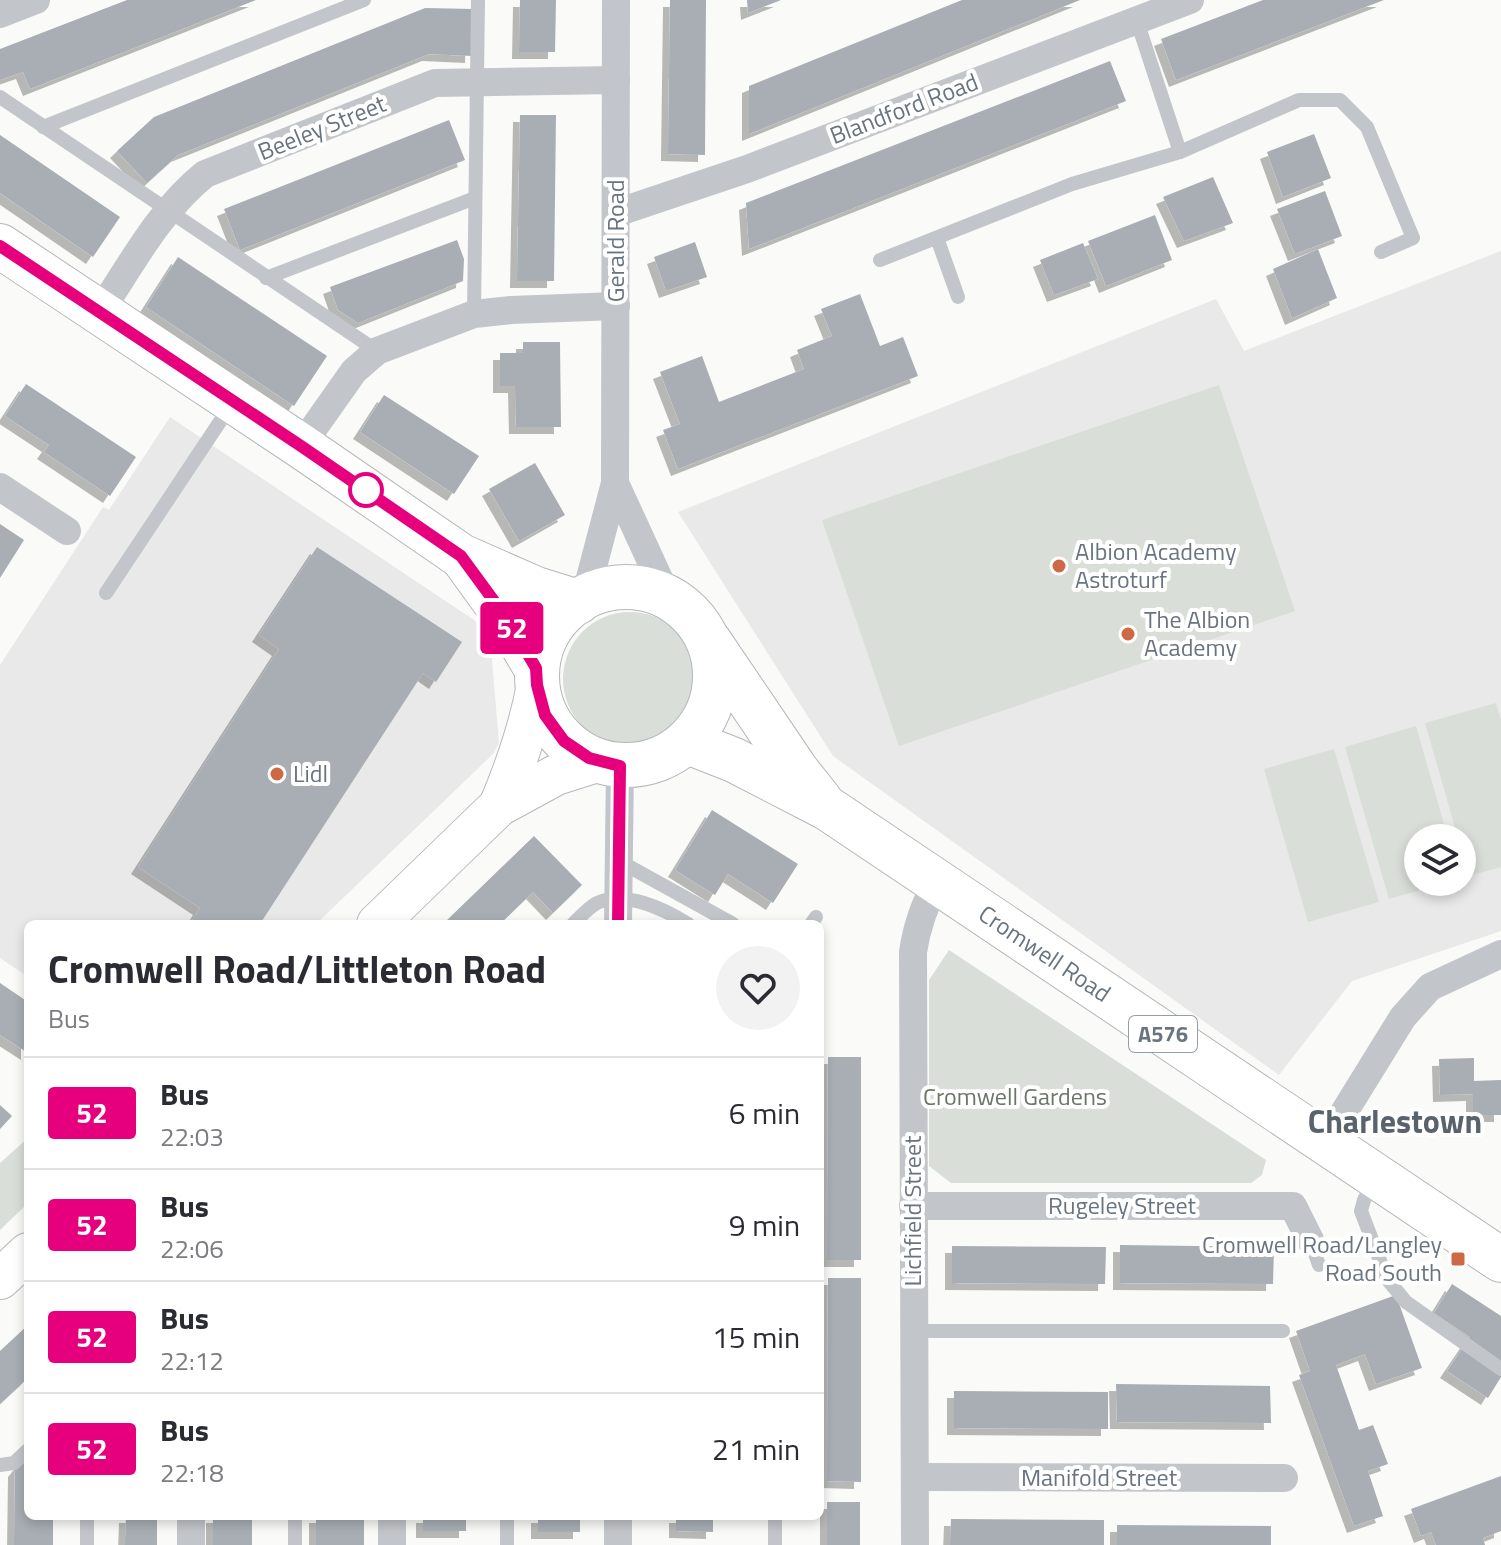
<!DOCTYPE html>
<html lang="en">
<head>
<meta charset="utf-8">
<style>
	body { margin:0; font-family:"Titillium Web",sans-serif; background:#f2f2f3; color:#2b2b33; height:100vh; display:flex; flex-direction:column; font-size:30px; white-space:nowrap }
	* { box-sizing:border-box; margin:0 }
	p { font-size:26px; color:#7c7c81 }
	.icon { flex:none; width:44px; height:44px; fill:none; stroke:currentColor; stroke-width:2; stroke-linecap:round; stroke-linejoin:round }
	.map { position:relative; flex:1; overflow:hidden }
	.details { position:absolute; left:24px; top:920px; width:800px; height:600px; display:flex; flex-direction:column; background:#fff; border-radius:12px; box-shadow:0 4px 12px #0003 }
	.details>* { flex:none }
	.badge { padding:0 16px; border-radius:6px; font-size:28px; line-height:52px }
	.tools { position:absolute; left:1404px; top:824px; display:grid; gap:16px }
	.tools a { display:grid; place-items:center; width:72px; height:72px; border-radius:50%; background:#fff; box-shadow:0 4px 12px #0003; font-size:40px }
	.map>.badge { position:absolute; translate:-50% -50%; box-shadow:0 0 0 4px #fff }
	.round { display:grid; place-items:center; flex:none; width:84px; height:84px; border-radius:42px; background:#f2f2f3 }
	.head { display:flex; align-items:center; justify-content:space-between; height:136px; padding:0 24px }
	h1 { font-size:38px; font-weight:700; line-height:60px }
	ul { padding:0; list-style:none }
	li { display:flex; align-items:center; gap:24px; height:112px; padding:0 24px; border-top:2px solid #e1e1e2 }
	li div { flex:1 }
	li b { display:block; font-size:30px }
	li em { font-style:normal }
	li .badge { min-width:88px; font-weight:700; text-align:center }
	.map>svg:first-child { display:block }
	.built { fill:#e8e9e8; fill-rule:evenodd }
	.green { fill:#daded8 }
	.building { fill:#a8aeb4; filter:url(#shadow) }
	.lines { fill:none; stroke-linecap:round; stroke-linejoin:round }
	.secondary-casing { stroke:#b5b9bd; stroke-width:42 }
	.highway-casing { stroke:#b4b7ba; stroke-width:46 }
	.lane { stroke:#c2c5c9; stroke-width:14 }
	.street { stroke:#c2c5c9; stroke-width:28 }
	.secondary { stroke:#fff; stroke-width:40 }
	.highway { stroke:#fff; stroke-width:44 }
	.line-casing { stroke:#fff; stroke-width:18 }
	.line { stroke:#e6007e; stroke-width:12 }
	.stop-dot { fill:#fff; stroke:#e6007e; stroke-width:4 }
	.poi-dot { fill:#cd6944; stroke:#fff; stroke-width:3 }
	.labels { text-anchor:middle; stroke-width:8; stroke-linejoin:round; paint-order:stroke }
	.shield { fill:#fff; stroke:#959ea5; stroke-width:2 }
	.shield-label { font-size:22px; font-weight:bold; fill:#68747f }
	.street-label { font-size:24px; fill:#68747f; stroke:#fff }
	.poi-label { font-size:24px; fill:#68747f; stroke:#fff; text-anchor:start }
	.park-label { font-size:24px; fill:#697866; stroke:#fff }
	.district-label { font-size:32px; font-weight:bold; fill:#5a636b; stroke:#fff }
</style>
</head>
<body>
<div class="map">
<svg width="1501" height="1545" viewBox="0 0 1501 1545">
	<defs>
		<filter id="shadow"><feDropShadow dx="-7" dy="7" stdDeviation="0" flood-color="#0004"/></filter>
	</defs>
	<rect width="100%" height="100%" fill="#fafaf8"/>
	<!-- built -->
	<g class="built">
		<path d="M1501,251V931L1352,981L1279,1075L833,756L678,512L1216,299L1244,351ZM1418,838H1462V882H1418Z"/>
		<path d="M170,417L483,626L491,648L499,743L493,754L316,924H28V977L0,958V665L103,507L109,510Z"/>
	</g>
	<!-- green -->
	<g class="green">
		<path d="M1219,385L1295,611L899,746L822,520Z"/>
		<circle cx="630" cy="679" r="67"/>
		<path d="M1496,703L1501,720V867L1469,876L1462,852V838H1458L1425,723Z"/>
		<path d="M1416,726L1448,838H1418V882H1448L1389,899L1345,747Z"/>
		<path d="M1334,749L1379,902L1308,922L1264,769Z"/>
		<path d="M949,950L1266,1160L1262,1175L1251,1183H951L929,1166V980Z"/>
		<path d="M28,1138V1203L0,1230V1163Z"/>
	</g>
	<!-- building -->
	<g class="building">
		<path d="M127,0H256L30,89L23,72L0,80V49Z"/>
		<path d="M520,0H556L555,52H519Z"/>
		<path d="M670,0H706L705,155L668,154Z"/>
		<path d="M747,0H781L748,13Z"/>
		<path d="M962,0H1080L749,134V86Z"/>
		<path d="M1263,0H1384L1176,80L1161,39Z"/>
		<path d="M425,8L473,9L472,56L429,54L178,155L147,183L117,151L154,117Z"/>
		<path d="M1110,61L1126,101L749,249L746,203Z"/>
		<path d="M520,115H556L554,281H517Z"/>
		<path d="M449,120L465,160L240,250L224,209Z"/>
		<path d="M1314,134L1331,178L1283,197L1267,152Z"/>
		<path d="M0,135L120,217L93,257L0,193Z"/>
		<path d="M1213,177L1233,223L1184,241L1163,197Z"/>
		<path d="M1325,191L1342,236L1295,254L1277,209Z"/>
		<path d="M1155,215L1172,260L1106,286L1088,241Z"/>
		<path d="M457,240L464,259L463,281L358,323L338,310L330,287Z"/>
		<path d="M695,242L707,277L666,291L654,257Z"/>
		<path d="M1083,243L1098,279L1054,295L1040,260Z"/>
		<path d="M1318,249L1337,298L1292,318L1273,269Z"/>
		<path d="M178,257L327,356L294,406L146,307Z"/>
		<path d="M860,294L880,346L903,337L918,376L678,469L663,430L680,424L660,372L702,356L719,402L804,369L797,350L832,336L821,309Z"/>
		<path d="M523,342H560L561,427H516L515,386H500V353H523Z"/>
		<path d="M26,384L136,457L110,496L44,452L49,445L5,416Z"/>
		<path d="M384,395L479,456L454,494L360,432Z"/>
		<path d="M535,463L565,515L519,541L489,489Z"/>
		<path d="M0,524L24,540L0,578Z"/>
		<path d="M317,547L462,642L436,682L423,673L260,924H190L200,908L138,867L279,649L259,635Z"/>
		<path d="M712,810L798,864L773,903L728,874L715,895L675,870Z"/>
		<path d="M534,836L582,885L553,913L533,892L500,924H443Z"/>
		<path d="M0,983L28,1002V1053L0,1035Z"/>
		<path d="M828,1057H861V1260H827Z"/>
		<path d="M1474,1058V1081L1501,1080V1115H1473V1094L1440,1095L1439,1059Z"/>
		<path d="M0,1105L12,1116L0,1129Z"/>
		<path d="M1120,1245L1274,1247L1273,1284L1120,1283Z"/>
		<path d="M952,1246L1106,1247L1105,1284L952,1283Z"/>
		<path d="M828,1278H861V1482L827,1481Z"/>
		<path d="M1452,1284L1501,1316V1377L1488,1398L1447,1371L1470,1337L1434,1313Z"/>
		<path d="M1396,1295L1422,1368L1376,1384L1365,1354L1336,1365L1359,1430L1373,1425L1388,1464L1368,1471L1383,1516L1354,1526L1299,1375L1310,1371L1296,1331Z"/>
		<path d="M28,1325V1378L0,1404V1351Z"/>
		<path d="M1116,1384L1270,1386L1271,1423L1117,1422Z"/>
		<path d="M954,1391L1108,1392V1429L954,1428Z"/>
		<path d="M28,1454V1516H53V1545H14L15,1470Z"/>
		<path d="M1501,1476V1531L1483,1538L1485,1545H1436L1431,1532L1421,1536L1411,1509Z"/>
		<rect x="827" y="1502" width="33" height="43"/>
		<path d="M126,1516H157V1545H125Z"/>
		<rect x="213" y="1516" width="39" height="29"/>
		<rect x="316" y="1516" width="48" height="29"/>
		<rect x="423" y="1516" width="43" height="15"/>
		<rect x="538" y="1516" width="42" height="16"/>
		<path d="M676,1516H713V1532L676,1531Z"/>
		<path d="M951,1519L1104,1520V1545H950Z"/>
		<path d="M1117,1525L1271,1526V1545H1117Z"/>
	</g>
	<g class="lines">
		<defs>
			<g id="secondary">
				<path d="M499,806C516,766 529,728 537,685"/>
				<path d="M377,924L499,806L556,775L600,761"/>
				<path d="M0,1279L28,1253"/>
			</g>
			<g id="highway">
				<path d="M0,246L301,446L461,556L536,589L578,602"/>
				<path d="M463,558L505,616L536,668"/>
				<circle cx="626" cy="676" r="89"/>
				<path d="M709,641L797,771L820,800"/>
				<path id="s1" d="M688,742L734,760L827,808L1501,1260"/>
			</g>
		</defs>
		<!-- secondary casing -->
		<use href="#secondary" class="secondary-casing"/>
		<!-- highway casing -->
		<use href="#highway" class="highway-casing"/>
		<!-- lane -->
		<g class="lane">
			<path d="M1137,21L1180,152"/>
			<path d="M0,97L377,351"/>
			<path d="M43,127L364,0"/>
			<path d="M937,238L958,297"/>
			<path d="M880,260L1072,184L1180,152L1299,100H1340L1367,127L1413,238L1381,252"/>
			<path d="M266,278L475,198"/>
			<path d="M474,314L478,0"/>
			<path d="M106,593L231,405"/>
			<path d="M619,861L733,924"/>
			<path d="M573,924C580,917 589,907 597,903C625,890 664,909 688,924"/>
			<path d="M811,924L816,917"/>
			<path d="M1374,1182L1364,1200L1361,1211L1387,1279L1406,1302L1501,1369"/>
			<path d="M1310,1240L1319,1265"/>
			<path d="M914,1331H1283"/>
			<path d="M0,1465L14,1463L28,1450"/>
			<path d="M87,1516V1545"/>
			<path d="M295,1516V1545"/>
			<path d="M507,1516V1545"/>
			<path d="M775,1516V1545"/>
		</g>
		<!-- street -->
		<g class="street">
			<path d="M0,14L36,0"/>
			<path d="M616,213L747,169L1190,0"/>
			<path d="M99,313C131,265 159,211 205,174L435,83L616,80"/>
			<path d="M301,446L354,371L377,351L474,314L511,310L616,306"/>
			<path d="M615,483L667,596"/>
			<path d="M0,487L67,531"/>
			<path d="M585,597L615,483L616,0"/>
			<path d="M618,924L620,766"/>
			<path d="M1325,1143L1403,1017L1430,987L1501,954"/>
			<path d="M913,1206H1293L1310,1240"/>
			<path d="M915,1477L1284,1478"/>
			<path d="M191,1545V1516"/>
			<path d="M392,1545V1516"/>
			<path d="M618,1545V1516"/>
			<path d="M915,1545L913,952C917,925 924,905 937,882"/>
		</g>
		<!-- secondary -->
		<use href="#secondary" class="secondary"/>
		<!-- highway -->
		<use href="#highway" class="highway"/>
	</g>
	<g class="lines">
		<defs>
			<path id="line" d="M0,246L301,446L461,556L505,616L536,668L537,685L545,715L564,741L589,758L620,766L618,924"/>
		</defs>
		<!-- line casing -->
		<use href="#line" class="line-casing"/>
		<!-- line -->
		<use href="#line" class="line"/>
	</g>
	<!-- markers -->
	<circle class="stop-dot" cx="366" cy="490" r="16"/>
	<g class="poi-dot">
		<circle cx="1059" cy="566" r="8"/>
		<circle cx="1128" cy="634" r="8"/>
		<circle cx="277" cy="774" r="8"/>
		<rect x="1450" y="1251" width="16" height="16" rx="4"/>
	</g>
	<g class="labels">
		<!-- shield labels -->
		<rect class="shield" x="1129" y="1016" width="68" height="36" rx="6"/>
		<g class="shield-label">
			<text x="1163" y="1042">A576</text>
		</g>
		<!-- street labels -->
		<g class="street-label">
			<text transform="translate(904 109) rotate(-21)" y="8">Blandford Road</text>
			<text transform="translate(322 128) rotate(-22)" y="8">Beeley Street</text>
			<text transform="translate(616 241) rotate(-90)" y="8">Gerald Road</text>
			<text dy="8" stroke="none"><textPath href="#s1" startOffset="416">Cromwell Road</textPath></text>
			<text x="1122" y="1214">Rugeley Street</text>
			<text transform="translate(913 1211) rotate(-90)" y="8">Lichfield Street</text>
			<text x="1099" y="1486">Manifold Street</text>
		</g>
		<!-- poi labels -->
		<g class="poi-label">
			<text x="1075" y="560">Albion Academy<tspan x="1075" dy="28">Astroturf</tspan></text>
			<text x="1144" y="628">The Albion<tspan x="1144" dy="28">Academy</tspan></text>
			<text x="293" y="782">Lidl</text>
			<text x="1442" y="1253" text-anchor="end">Cromwell Road/Langley<tspan x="1442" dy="28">Road South</tspan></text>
		</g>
		<!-- park labels -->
		<g class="park-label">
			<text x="1015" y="1105">Cromwell Gardens</text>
		</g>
		<!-- district labels -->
		<g class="district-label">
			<text x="1395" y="1133">Charlestown</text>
		</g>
	</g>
</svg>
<div class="tools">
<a><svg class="icon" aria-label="layers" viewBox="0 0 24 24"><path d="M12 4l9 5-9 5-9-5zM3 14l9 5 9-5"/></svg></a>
</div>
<b class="badge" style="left:512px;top:628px;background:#e6007e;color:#fff">52</b>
<section class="details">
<div class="head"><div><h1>Cromwell Road/Littleton Road</h1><p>Bus</p></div><a class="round"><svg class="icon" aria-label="heart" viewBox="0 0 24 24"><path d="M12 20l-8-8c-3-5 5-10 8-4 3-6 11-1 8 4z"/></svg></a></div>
<ul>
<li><span class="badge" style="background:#e6007e;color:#fff">52</span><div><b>Bus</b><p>22:03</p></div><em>6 min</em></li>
<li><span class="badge" style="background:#e6007e;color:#fff">52</span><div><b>Bus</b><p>22:06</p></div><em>9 min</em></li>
<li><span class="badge" style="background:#e6007e;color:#fff">52</span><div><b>Bus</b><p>22:12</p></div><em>15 min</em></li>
<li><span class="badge" style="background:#e6007e;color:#fff">52</span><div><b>Bus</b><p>22:18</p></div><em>21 min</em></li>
</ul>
</section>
</div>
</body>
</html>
